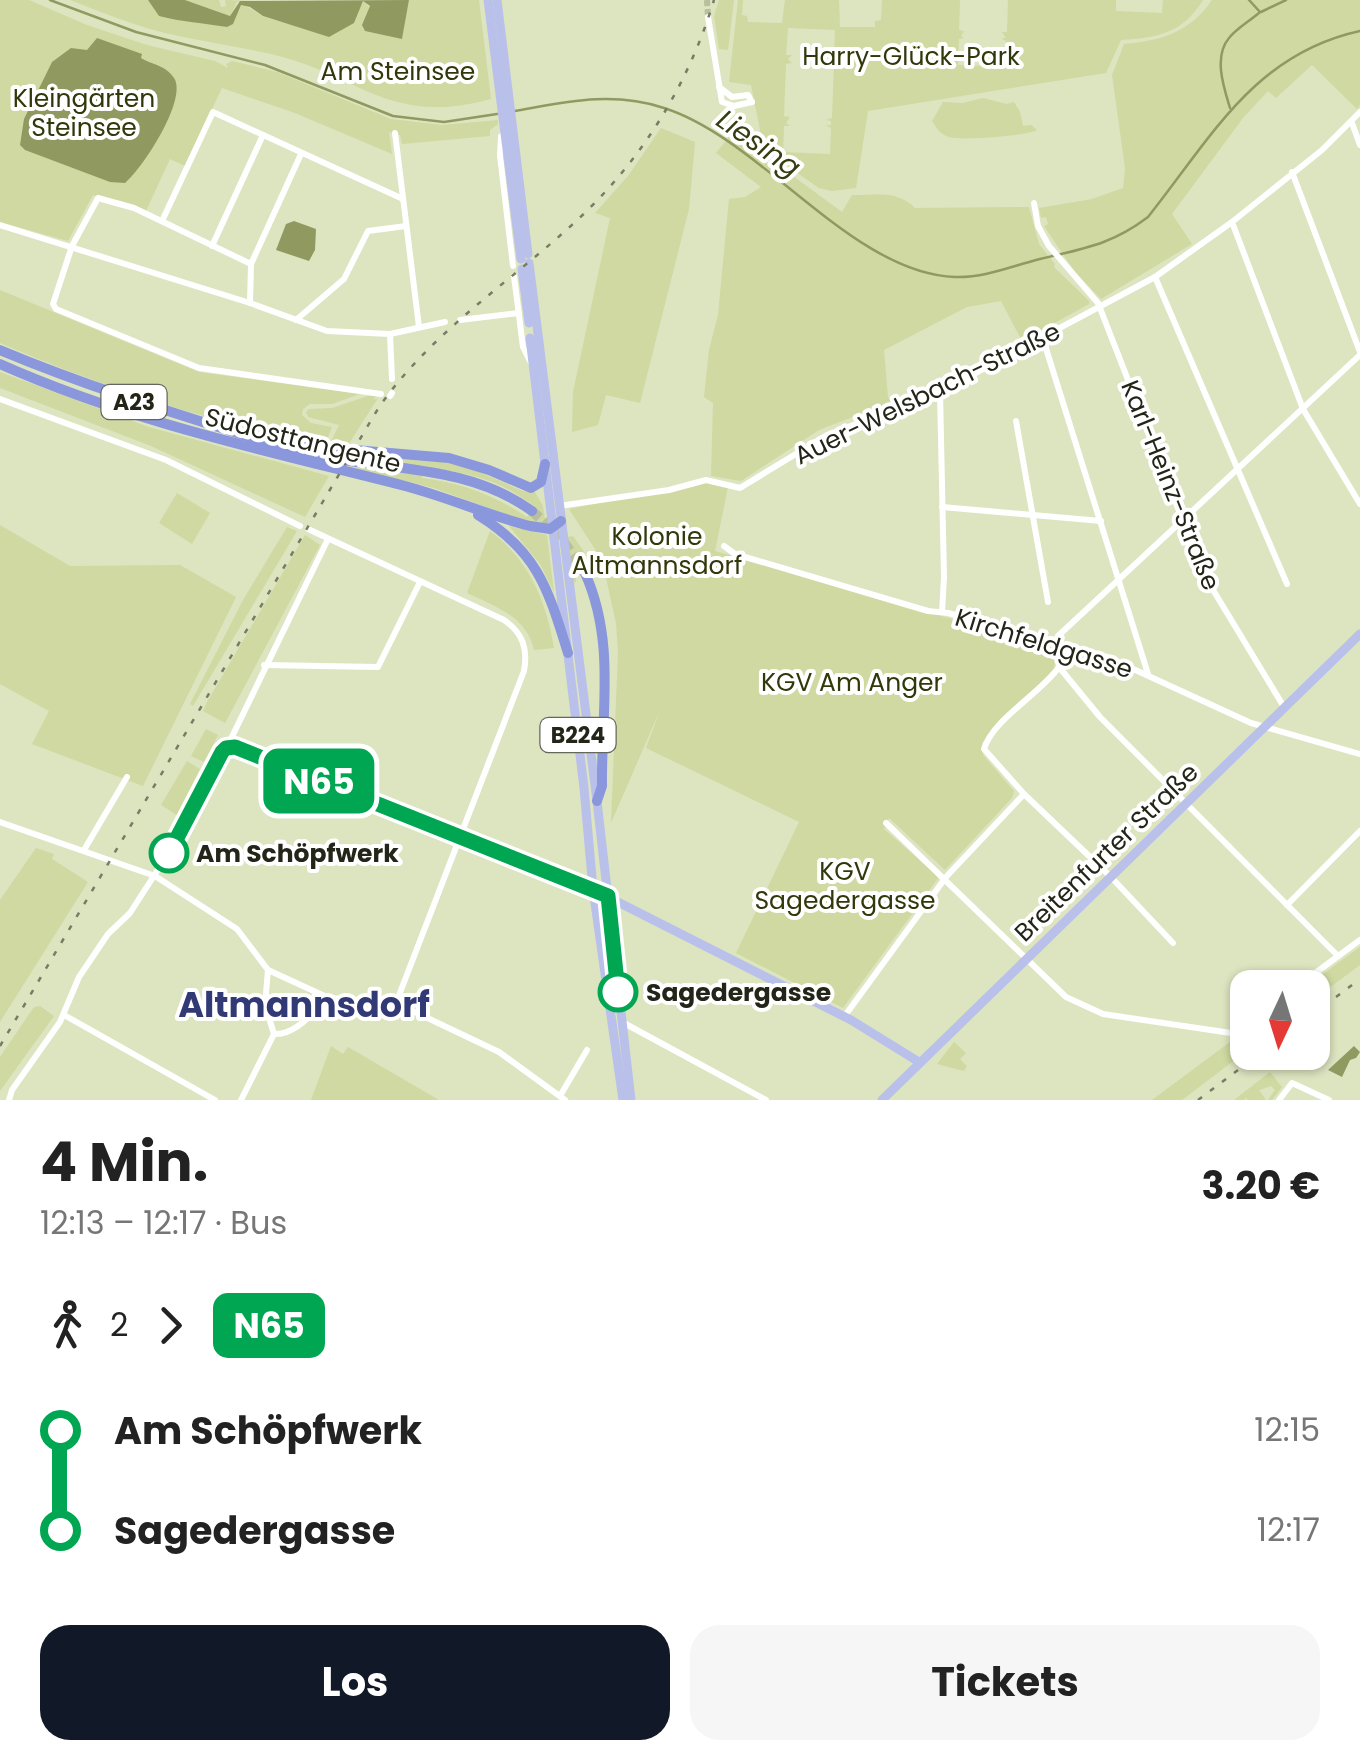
<!DOCTYPE html>
<html lang="de">
<head>
<meta charset="utf-8">
<style>
	body { margin:0; font-family:Poppins,sans-serif; background:#f6f6f6; color:#222; height:100vh; display:flex; flex-direction:column; font-size:38px; white-space:nowrap }
	* { box-sizing:border-box; margin:0 }
	p { font-size:32px; color:#767676 }
	.icon { flex:none; width:55px; height:55px; fill:none; stroke:currentColor; stroke-width:2; stroke-linecap:round; stroke-linejoin:round }
	.map { position:relative; height:1100px; overflow:hidden }
	.panel { display:flex; flex-direction:column; background:#fff; flex:1 }
	.panel>* { flex:none }
	.badge { padding:0 20px; border-radius:15px; font-size:35px; line-height:65px }
	.needle { width:65px; rotate:184deg }
	.fabs { position:absolute; left:1230px; top:970px; display:grid; gap:20px }
	.fabs a { display:grid; place-items:center; width:100px; height:100px; border-radius:20px; background:#fff; box-shadow:0 2px 8px #0004; font-size:50px }
	.map>.badge { position:absolute; translate:-50% -50%; box-shadow:0 0 0 5px #fff }
	.legs { display:flex; align-items:center; gap:15px; height:110px; padding:0 40px; font-size:32px }
	.legs p { margin-inline-start:auto }
	.summary { display:flex; align-items:center; justify-content:space-between; height:170px; padding:0 40px }
	h1 { font-size:55px; font-weight:700; line-height:75px }
	.primary-button { display:flex; gap:20px; margin-top:auto; padding:20px 40px }
	.primary-button a { flex:1; height:115px; border-radius:30px; background:#111827; color:#fff; font-size:40px; font-weight:700; line-height:115px; text-align:center }
	.primary-button a+a { background:#f6f6f6; color:#222 }
	ul { padding:0 40px; list-style:none }
	li { display:flex; align-items:center; gap:35px; height:100px; font-size:38px }
	li i { display:grid; place-items:center; width:15px; height:100%; margin:0 12px; background:currentColor }
	li i::after { content:''; width:25px; height:25px; margin:-12px; border:8px solid; border-radius:50%; background:#fff }
	li p { margin-inline-start:auto }
	li:first-child i { background:linear-gradient(#0000 50%,currentColor 0) }
	li:last-child i { background:linear-gradient(currentColor 50%,#0000 0) }
	.map>svg:first-child { display:block }
	.green { fill:#cfd9a1; fill-rule:evenodd }
	.water { fill:#909a60 }
	.lines { fill:none; stroke-linecap:round; stroke-linejoin:round }
	.stream { stroke:#909a60; stroke-width:2.5 }
	.minor-tunnel { stroke:#b8be9e; stroke-width:6; stroke-dasharray:6 3; stroke-linecap:butt }
	.highway-tunnel { stroke:#b8be9e; stroke-width:10; stroke-dasharray:10 5; stroke-linecap:butt }
	.minor { stroke:#fff; stroke-width:6 }
	.major { stroke:#b9c1eb; stroke-width:9 }
	.highway { stroke:#8a97dd; stroke-width:10 }
	.rail { stroke:#787c65; stroke-width:2.5; stroke-dasharray:5 10; stroke-linecap:butt }
	.line-1-casing { stroke:#fff; stroke-width:22 }
	.line-1 { stroke:#00a651; stroke-width:15 }
	.stop-1-dot { fill:#fff; stroke:#00a651; stroke-width:5 }
	.labels { text-anchor:middle; stroke-width:8; stroke-linejoin:round; paint-order:stroke }
	.shield { fill:#fff; stroke:#65665d; stroke-width:2.5 }
	.shield-label { font-size:22px; font-weight:bold; fill:#232518 }
	.park-label { font-size:25px; fill:#32380a; stroke:#fff }
	.street-label { font-size:25px; fill:#232518; stroke:#fff }
	.stop-label { font-size:25px; font-weight:bold; fill:#232518; stroke:#fff; text-anchor:start }
	.water-label { font-size:28px; font-style:italic; fill:#373d10; stroke:#fff }
	.district-label { font-size:35px; font-weight:bold; fill:#323a75; stroke:#fff }
</style>
</head>
<body>
<div class="map">
<svg width="1360" height="1100" viewBox="0 0 1360 1100">
	<rect width="100%" height="100%" fill="#dde4c0"/>
	<!-- green -->
	<g class="green">
		<path d="M0,0H29L87,25L147,45L215,61L228,68L226,64L232,61L277,72L391,119L442,125L498,120V124L490,130V136L402,144L400,135L389,132L392,154L295,113L222,88L185,166L170,159L146,211L93,195L68,241L0,222Z"/>
		<path d="M70,0H148L157,10L226,27L240,5C251,7 254,12 263,16C284,26 334,31 354,22L363,1L402,39L409,0H479L491,99C389,127 360,75 271,54C231,45 190,40 150,29C123,21 96,10 70,0Z"/>
		<path d="M185,0H219L221,7L226,6L225,0L253,1L237,2L230,16Z"/>
		<path d="M719,0H734L728,50L719,49L714,16Z"/>
		<path d="M738,0H743L742,15L747,16L748,22L782,23L785,0H839L840,27H875V21L881,20L882,0H960L959,30L964,31L961,36L964,38L959,39L958,65L1005,67L1006,41L1001,38H1006L1002,32H1007L1008,0H1116V11L1162,13L1163,0H1203C1183,33 1157,38 1121,40L1106,73L868,111L856,188L832,191L819,188L764,150L751,85L729,82ZM788,28L835,30L834,56L829,58L834,59L828,65H834L832,118L826,120L831,121V125H826L831,128L830,154L783,152L784,126H790L786,123L790,117L784,116L786,64L792,63L788,59L792,55H786Z"/>
		<path d="M1212,0H1360V105L1357,109L1312,65L1276,98L1268,91L1243,118L1172,214L1192,244L1101,299L1075,272L1044,226L1048,224L1046,217L1041,218L1039,208L1092,199L1123,188L1125,168L1112,75L1124,44C1161,41 1190,32 1212,0Z"/>
		<path d="M983,98L1007,104L1014,102L1020,112L1023,126L1031,125L1037,130C1026,136 961,141 949,137C940,134 937,129 932,121L943,102L963,103Z"/>
		<path d="M661,128L695,142L689,209L640,403L606,395L598,425L572,432L573,392L610,218L595,213L628,176Z"/>
		<path d="M733,132L842,212L852,195C877,196 895,189 915,208L1029,207L1039,244L1055,264L1054,267L1089,301V304L1022,341L1001,301L967,307L884,350L888,397L894,401L819,430L741,481L711,476L713,403L704,397L709,350L718,315L729,199L745,197L761,187L716,153Z"/>
		<path d="M0,290L199,372L360,394L332,404H310L303,409L302,415L311,423L332,427L327,440L331,441L339,425L308,417L306,412L309,409L332,408L371,395L376,396L373,400L378,398L348,445C319,445 291,437 264,431C173,411 85,379 0,343Z"/>
		<path d="M0,372L149,427L329,476L305,517L151,446L0,388Z"/>
		<path d="M363,457L459,463L523,491L535,492L543,506L546,525L518,519L434,488L347,467L422,474V478C462,483 494,495 527,517L535,507C477,461 426,474 363,457Z"/>
		<path d="M706,482L728,487L715,551L1056,649L1054,669L982,743L983,755L1014,791L1012,798L945,870L889,818L884,829L939,877L843,1008L736,953L799,822L646,748L660,710L611,823L618,653L616,623L602,560L569,509Z"/>
		<path d="M177,493L210,513L192,544L159,523Z"/>
		<path d="M0,525L70,566L180,565L236,597L143,786L32,744L49,711L0,684Z"/>
		<path d="M509,526L547,535L554,592L540,564Z"/>
		<path d="M287,527L297,531L193,706L190,704L193,698L243,600Z"/>
		<path d="M490,531C529,560 546,600 554,648L534,650C527,616 494,606 467,593Z"/>
		<path d="M305,535L320,545L225,723L203,711L207,702Z"/>
		<path d="M573,536L594,566L576,577V583L571,579L567,537Z"/>
		<path d="M206,729L218,735L204,762L191,756Z"/>
		<path d="M187,761L200,769L177,815L161,805Z"/>
		<path d="M36,848L54,854L52,859L88,882L0,1022V900Z"/>
		<path d="M1360,947V965L1313,1000L1312,988L1305,987Z"/>
		<path d="M40,1006L54,1016L0,1091V1057L34,1007Z"/>
		<path d="M1234,1039L1246,1042L1247,1047L1236,1059L1182,1100H1152Z"/>
		<path d="M954,1042L966,1053L960,1059L967,1066L964,1071L937,1064Z"/>
		<path d="M331,1046L343,1054L348,1047L439,1100H311Z"/>
		<path d="M1270,1072L1282,1087L1272,1100H1268L1275,1090L1271,1086L1259,1090L1266,1100H1248L1245,1097V1100H1234Z"/>
	</g>
	<!-- water -->
	<g class="water">
		<path d="M148,0H185L230,16L240,1L409,0L402,39L365,31L362,25L370,6L363,1L354,23L329,37L263,16L250,7L241,5L233,24L227,27C203,23 182,22 159,16Z"/>
		<path d="M97,38L142,54L141,58C152,65 166,65 174,78C188,99 143,168 125,183L110,182L25,150L20,145L24,119L52,62L71,48L87,50Z"/>
		<path d="M294,221L316,229L315,250L309,261L276,250L286,224Z"/>
		<path d="M1354,1046L1360,1052L1356,1058L1350,1060L1342,1077L1328,1070Z"/>
	</g>
	<g class="lines">
		<!-- stream -->
		<g class="stream">
			<path d="M50,0L136,32L265,65L393,116L444,122L497,114"/>
			<path d="M1261,12L1286,0"/>
			<path d="M1230,108C1224,88 1213,57 1229,38C1237,28 1250,21 1260,12L1249,0"/>
			<path d="M515,111C566,102 612,91 664,108C762,139 851,273 955,277C983,278 1010,267 1036,260C1080,249 1110,246 1148,217C1211,138 1254,54 1360,31"/>
		</g>
		<!-- minor-tunnel -->
		<path class="minor-tunnel" d="M707,0L708,17"/>
		<!-- highway-tunnel -->
		<path class="highway-tunnel" d="M532,511L560,536L585,573"/>
		<!-- minor -->
		<g class="minor">
			<path d="M708,17L722,102L734,106L752,102"/>
			<path d="M719,87L732,97L748,95L752,102"/>
			<path d="M1352,123L1360,145"/>
			<path d="M395,133L419,327"/>
			<path d="M506,135L501,136L500,156L513,266"/>
			<path d="M1292,172L1360,352"/>
			<path d="M1034,203L1038,226L1049,246L1098,303L1204,575L1284,707"/>
			<path d="M162,221L213,112L403,199"/>
			<path d="M1232,222L1303,409L1360,504"/>
			<path d="M0,225L250,303L327,331L390,334L445,322"/>
			<path d="M212,246L263,135"/>
			<path d="M251,264L134,208L98,198L72,246L53,304L56,309L199,368L381,394"/>
			<path d="M514,276L523,347L531,363"/>
			<path d="M1155,277L1287,584"/>
			<path d="M250,303L251,264L301,154"/>
			<path d="M296,320L344,279L368,231L406,226"/>
			<path d="M460,320L519,313"/>
			<path d="M390,334L392,379"/>
			<path d="M1043,339L1148,674"/>
			<path d="M940,392L944,577L942,612"/>
			<path d="M390,396L392,393"/>
			<path d="M0,399L166,460L300,526"/>
			<path d="M1016,421L1048,602"/>
			<path d="M559,506L669,490L706,480L740,488L827,435L940,392L1155,277L1232,222L1322,150L1360,112"/>
			<path d="M942,507L1101,521"/>
			<path d="M308,529L504,620C523,633 528,649 524,671L396,1003"/>
			<path d="M724,546L735,554L928,611L948,613L1107,657L1251,723L1360,754"/>
			<path d="M1056,642L1058,636L1360,355"/>
			<path d="M1068,645C1065,652 1063,661 1059,667C1040,694 993,719 984,749L1024,794L1110,876L1173,943"/>
			<path d="M264,665L378,667L420,582"/>
			<path d="M1059,667L1100,717L1338,956"/>
			<path d="M227,747H235L592,889"/>
			<path d="M0,822L155,876L237,929L268,970L329,998L396,1003L499,1052L565,1100"/>
			<path d="M886,823L1066,997L1103,1014L1231,1033L1248,1022"/>
			<path d="M84,850L127,777"/>
			<path d="M1287,905L1360,831"/>
			<path d="M268,970L265,1005L274,1034"/>
			<path d="M1295,988L1360,940"/>
			<path d="M64,1015L215,1100"/>
			<path d="M844,1017L946,877L1024,794"/>
			<path d="M622,1022L766,1100"/>
			<path d="M274,1034C295,1036 314,1011 329,998"/>
			<path d="M560,1096L587,1050"/>
			<path d="M9,1100L12,1090L60,1022L79,977L108,934L130,913L168,854L227,747L328,539"/>
			<path d="M241,1100L274,1034"/>
			<path d="M1279,1100L1292,1083L1329,1100"/>
		</g>
		<!-- major -->
		<g class="major">
			<path d="M488,0L521,259"/>
			<path d="M497,0L528,254"/>
			<path d="M529,263L597,801L631,1100"/>
			<path d="M522,269L529,323"/>
			<path d="M530,338L584,788L593,889L623,1100"/>
			<path d="M604,895L851,1020L919,1062"/>
			<path d="M882,1100L1360,634"/>
		</g>
		<!-- highway -->
		<g class="highway">
			<path d="M0,350C93,389 187,417 282,447C365,473 459,458 532,511"/>
			<path d="M0,364C130,422 268,451 405,486C447,497 487,515 530,526L550,529L561,521"/>
			<path d="M307,446L449,458L489,470L531,488L541,482L545,464"/>
			<path d="M478,515C538,552 548,589 568,653"/>
			<path d="M585,573C616,642 601,713 602,786L597,801"/>
		</g>
		<!-- rail -->
		<g class="rail">
			<path d="M1312,1015L1360,979"/>
			<path d="M0,1046L379,407C432,332 506,285 573,224C640,163 688,86 714,0"/>
			<path d="M1198,1100L1262,1052"/>
		</g>
	</g>
	<g class="lines">
		<defs>
			<path id="line-1" d="M169,853L222,752L226,748L235,747L608,896L618,992"/>
		</defs>
		<!-- line-1 casing -->
		<use href="#line-1" class="line-1-casing"/>
		<!-- line-1 -->
		<use href="#line-1" class="line-1"/>
	</g>
	<!-- markers -->
	<g class="stop-1-dot">
		<circle cx="169" cy="853" r="18"/>
		<circle cx="618" cy="992" r="18"/>
	</g>
	<g class="labels">
		<!-- shield labels -->
		<g class="shield">
			<rect x="101.5" y="385" width="65" height="34" rx="8"/>
			<rect x="540.5" y="718" width="75" height="34" rx="8"/>
		</g>
		<g class="shield-label">
			<text x="134" y="410">A23</text>
			<text x="578" y="743">B224</text>
		</g>
		<!-- park labels -->
		<g class="park-label">
			<text x="911" y="65">Harry-Glück-Park</text>
			<text x="398" y="80">Am Steinsee</text>
			<text x="84" y="107">Kleingärten<tspan x="84" dy="29">Steinsee</tspan></text>
			<text x="657" y="545">Kolonie<tspan x="657" dy="29">Altmannsdorf</tspan></text>
			<text x="852" y="691">KGV Am Anger</text>
			<text x="845" y="880">KGV<tspan x="845" dy="29">Sagedergasse</tspan></text>
		</g>
		<!-- street labels -->
		<g class="street-label">
			<text transform="translate(927 393) rotate(-26)" y="9">Auer-Welsbach-Straße</text>
			<text transform="translate(303 440) rotate(14)" y="9">Südosttangente</text>
			<text transform="translate(1171 485) rotate(68)" y="9">Karl-Heinz-Straße</text>
			<text transform="translate(1044 643) rotate(17)" y="9">Kirchfeldgasse</text>
			<text transform="translate(1106 852) rotate(-44)" y="9">Breitenfurter Straße</text>
		</g>
		<!-- stop labels -->
		<g class="stop-label">
			<text x="196" y="862">Am Schöpfwerk</text>
			<text x="646" y="1001">Sagedergasse</text>
		</g>
		<!-- water labels -->
		<g class="water-label">
			<text transform="translate(759 143) rotate(35)" y="10">Liesing</text>
		</g>
		<!-- district labels -->
		<g class="district-label">
			<text x="304" y="1017">Altmannsdorf</text>
		</g>
	</g>
</svg>
<div class="fabs">
<a><svg class="needle" viewBox="-14 -14 28 28"><path d="M0-13l5 13h-10z" fill="#e53935"/><path d="M0 13l5-13h-10z" fill="#767676"/></svg></a>
</div>
<b class="badge" style="left:319px;top:781px;background:#00a651;color:#fff">N65</b>
</div>
<section class="panel">
<div class="summary"><div><h1>4 Min.</h1><p>12:13 – 12:17 · Bus</p></div><b>3.20 €</b></div>
<div class="legs"><svg class="icon" aria-label="walk" viewBox="0 0 24 24"><circle cx="13" cy="4" r="2"/><path d="M13 8l-2 6 4 7M11 14l-3 7M7 12l3-4h3l4 4"/></svg>2<svg class="icon" aria-label="forward" viewBox="0 0 24 24"><path d="M9 5l7 7-7 7"/></svg><b class="badge" style="background:#00a651;color:#fff">N65</b></div>
<ul>
<li><i style="color:#00a651"></i><b>Am Schöpfwerk</b><p>12:15</p></li>
<li><i style="color:#00a651"></i><b>Sagedergasse</b><p>12:17</p></li>
</ul>
<div class="primary-button"><a>Los</a><a>Tickets</a></div>
</section>
</body>
</html>
